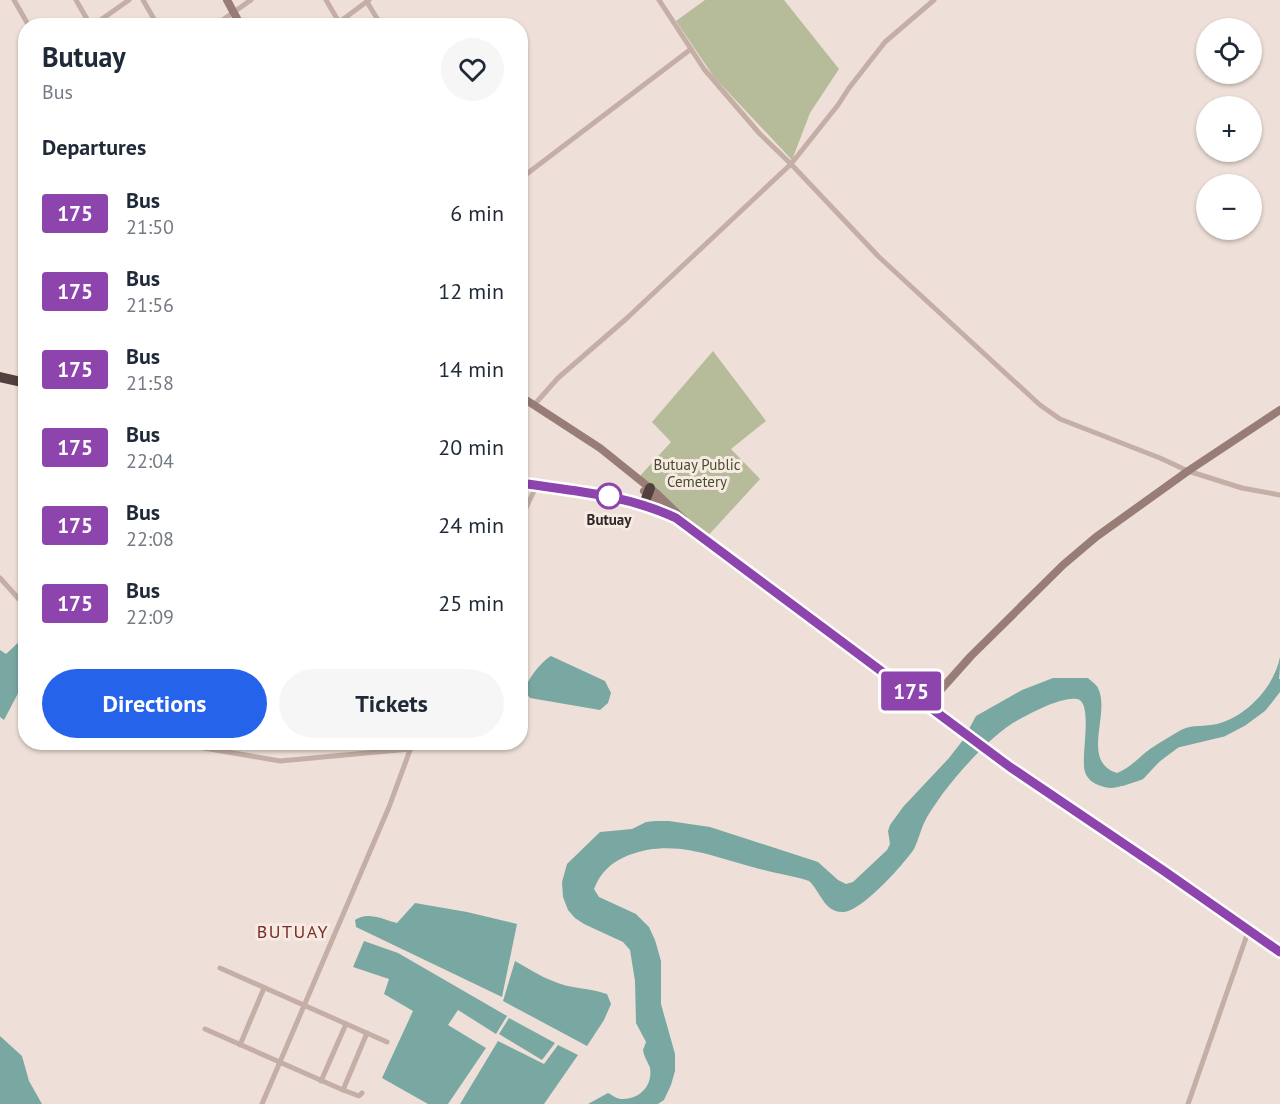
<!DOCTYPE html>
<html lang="en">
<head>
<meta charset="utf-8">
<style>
	body { margin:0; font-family:"PT Sans",sans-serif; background:#f6f6f7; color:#1f2937; height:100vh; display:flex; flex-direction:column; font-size:22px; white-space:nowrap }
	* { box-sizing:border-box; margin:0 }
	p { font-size:20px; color:#747a83 }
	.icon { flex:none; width:33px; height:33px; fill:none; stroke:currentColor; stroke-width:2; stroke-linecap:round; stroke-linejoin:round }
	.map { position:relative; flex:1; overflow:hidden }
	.details { position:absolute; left:18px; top:18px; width:510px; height:732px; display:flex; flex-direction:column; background:#fff; border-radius:24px; box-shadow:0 2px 4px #0004 }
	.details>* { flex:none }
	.badge { padding:0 12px; border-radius:4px; font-size:21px; line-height:39px }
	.controls { position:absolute; left:1196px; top:18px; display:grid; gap:12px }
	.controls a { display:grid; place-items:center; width:66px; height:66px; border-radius:50%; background:#fff; box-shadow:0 2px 4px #0004; font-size:30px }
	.map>.badge { position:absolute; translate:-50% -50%; box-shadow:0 0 0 3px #fff }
	h2 { padding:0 24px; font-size:22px; line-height:54px }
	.round { display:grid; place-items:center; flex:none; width:63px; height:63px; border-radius:32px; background:#f6f6f7 }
	.summary { display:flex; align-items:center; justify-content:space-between; height:102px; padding:0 24px }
	h1 { font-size:28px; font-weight:700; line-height:45px }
	.cta { display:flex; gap:12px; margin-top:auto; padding:12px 24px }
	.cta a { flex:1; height:69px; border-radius:36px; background:#2563eb; color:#fff; font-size:24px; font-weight:700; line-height:69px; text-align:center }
	.cta a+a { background:#f6f6f7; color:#1f2937 }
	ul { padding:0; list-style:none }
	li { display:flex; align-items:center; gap:18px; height:78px; padding:0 24px }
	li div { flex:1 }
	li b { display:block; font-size:22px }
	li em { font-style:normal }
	li .badge { min-width:66px; font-weight:700; text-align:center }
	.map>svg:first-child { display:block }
	.green { fill:#b6bb99 }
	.water { fill:#79a8a2 }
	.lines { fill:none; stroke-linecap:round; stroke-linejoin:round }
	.river { stroke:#79a8a2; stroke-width:10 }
	.street { stroke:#c5aea5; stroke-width:5 }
	.secondary { stroke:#987d77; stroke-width:8 }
	.highway { stroke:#51403d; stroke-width:10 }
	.line-casing { stroke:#fff; stroke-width:14 }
	.line { stroke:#8e44ad; stroke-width:9 }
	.stop-dot { fill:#fff; stroke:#8e44ad; stroke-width:3 }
	.labels { text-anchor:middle; stroke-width:6; stroke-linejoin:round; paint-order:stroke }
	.park-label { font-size:15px; fill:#474d2c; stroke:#f6eae3 }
	.stop-label { font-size:15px; font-weight:bold; fill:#312726; stroke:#f6eae3 }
	.quarter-label { font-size:18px; letter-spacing:1.5px; fill:#792c26; stroke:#f6eae3 }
</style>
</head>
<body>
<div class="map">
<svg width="1280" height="1104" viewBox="0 0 1280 1104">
	<rect width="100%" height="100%" fill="#eee0d8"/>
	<!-- green -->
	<g class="green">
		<path d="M705,0H784L839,69L810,113L792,160L714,77L676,21Z"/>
		<path d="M713,351L766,421L731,449L760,479L706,538L640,476L671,442L652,422Z"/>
	</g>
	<!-- water -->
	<g class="water">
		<path d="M21,640L25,643V680L4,720L0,717V650L6,654Z"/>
		<path d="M551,656L605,681L611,693L608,703L600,710L530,698C528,695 526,693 526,689C526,680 544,659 551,656Z"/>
		<path d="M1280,657C1280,664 1280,673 1279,679C1270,706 1235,727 1209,733C1199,735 1188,734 1178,739C1153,751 1132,798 1101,786C1094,784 1087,779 1085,772C1080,758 1094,702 1077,699C1062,696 1031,713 1018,720C993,733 958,773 941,796C935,805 928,814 924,823C920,832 918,841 914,849C904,864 862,911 844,912C824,913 821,892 809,881C795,876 779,874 764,870C718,859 676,837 629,855C612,862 601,871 594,889L599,897L636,914L649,927L655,940L661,961V1004L675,1054V1071L671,1085L664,1100L658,1104H588L608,1093C612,1095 617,1099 621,1099C639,1100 653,1086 650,1068C648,1062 644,1057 643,1050L646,1042L636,1023L635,981L630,950L623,942L584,924L575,918L568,910L563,897L562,882L567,864L600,832L632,829L646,822L655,821H669L710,827L818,862L838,880L846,884L853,882L887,850L890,844L888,831L890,825L903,807L949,758L963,740L976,716L1022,690L1053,678H1088C1091,681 1096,684 1098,688C1111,714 1080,761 1117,773C1130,768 1138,758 1150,749C1160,742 1171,736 1181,730C1192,724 1205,727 1217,724C1247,716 1274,687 1280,657Z"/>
		<path d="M415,903L467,912L517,924L502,997L356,927L355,920C367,911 383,919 397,923Z"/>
		<path d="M364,941L398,953L507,1016L496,1034L458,1010L448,1025L486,1048L448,1104H428L382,1078L413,1011L384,994L389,979L353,967Z"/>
		<path d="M515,961C532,971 553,984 573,987C585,989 595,990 607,994L611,1004L604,1020L587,1046L503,1001Z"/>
		<path d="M509,1018L555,1043L542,1060L499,1034Z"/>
		<path d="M0,1036L22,1056L29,1081L42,1104H0Z"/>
		<path d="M498,1041L544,1064L558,1045L578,1055L544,1104H460Z"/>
	</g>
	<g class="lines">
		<!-- river -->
		<path class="river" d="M1122,781L1140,775L1156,758L1176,743L1222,732L1243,721L1262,707L1280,684"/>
		<!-- street -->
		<g class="street">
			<path d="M14,0L29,26"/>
			<path d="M76,0L91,26"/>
			<path d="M143,0L158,26"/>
			<path d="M326,0L339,22"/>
			<path d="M659,0L704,69L759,133L791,164L879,257L1040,405L1060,419L1160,458L1188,471L1242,488L1280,495"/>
			<path d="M367,2L378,20L379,26"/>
			<path d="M92,26L129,0"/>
			<path d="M214,26L251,0"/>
			<path d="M334,26L369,0"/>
			<path d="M520,179L691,49"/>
			<path d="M534,405L558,378L626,319L791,164L838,105L849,88L885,42L934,0"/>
			<path d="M520,520L537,485"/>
			<path d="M0,578L26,607"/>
			<path d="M185,742L204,748L280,761L410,749"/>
			<path d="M220,968L387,1042"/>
			<path d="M205,1029L343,1090L359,1096L362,1093"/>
			<path d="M240,1045L264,988"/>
			<path d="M321,1081L346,1024"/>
			<path d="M343,1090L367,1033"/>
			<path d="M262,1104L389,807L413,742"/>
			<path d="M1188,1104L1248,932"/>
		</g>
		<!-- secondary -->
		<g class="secondary">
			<path d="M227,0L241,26"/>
			<path d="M520,396L600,448L656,493L684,520"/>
			<path d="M644,491L667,510"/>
			<path d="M928,704L971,656L1063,565L1096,537L1188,471L1280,410"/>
		</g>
		<!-- highway -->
		<g class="highway">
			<path d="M0,377L26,383"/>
			<path d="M520,483L615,497L644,504L676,518L801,612L928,704L994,755L1280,953"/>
			<path d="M644,504L650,488"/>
		</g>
	</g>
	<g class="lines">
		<defs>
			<path id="line" d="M520,483C574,491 627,495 676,518L1010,767L1164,871L1280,952"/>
		</defs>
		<!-- line casing -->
		<use href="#line" class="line-casing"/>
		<!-- line -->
		<use href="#line" class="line"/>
	</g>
	<!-- markers -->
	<circle class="stop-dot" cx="609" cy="496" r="12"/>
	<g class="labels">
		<!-- park labels -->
		<g class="park-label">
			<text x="697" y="470">Butuay Public<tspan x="697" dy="17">Cemetery</tspan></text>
		</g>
		<!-- stop labels -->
		<g class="stop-label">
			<text x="609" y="525">Butuay</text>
		</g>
		<!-- quarter labels -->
		<g class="quarter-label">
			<text x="293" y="938">BUTUAY</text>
		</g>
	</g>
</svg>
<div class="controls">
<a><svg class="icon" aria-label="locate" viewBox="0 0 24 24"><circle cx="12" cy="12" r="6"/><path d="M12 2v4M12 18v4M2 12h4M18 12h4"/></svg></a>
<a>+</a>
<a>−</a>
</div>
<b class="badge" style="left:911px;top:691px;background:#8e44ad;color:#fff">175</b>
<section class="details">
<div class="summary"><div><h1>Butuay</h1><p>Bus</p></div><a class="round"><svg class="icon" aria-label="heart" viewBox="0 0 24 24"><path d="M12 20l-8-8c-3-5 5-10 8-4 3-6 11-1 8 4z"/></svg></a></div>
<h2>Departures</h2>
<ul>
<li><span class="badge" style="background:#8e44ad;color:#fff">175</span><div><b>Bus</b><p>21:50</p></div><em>6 min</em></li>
<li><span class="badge" style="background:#8e44ad;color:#fff">175</span><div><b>Bus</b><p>21:56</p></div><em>12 min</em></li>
<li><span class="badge" style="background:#8e44ad;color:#fff">175</span><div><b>Bus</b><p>21:58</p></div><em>14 min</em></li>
<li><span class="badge" style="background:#8e44ad;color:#fff">175</span><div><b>Bus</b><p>22:04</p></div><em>20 min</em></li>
<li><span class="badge" style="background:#8e44ad;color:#fff">175</span><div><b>Bus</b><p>22:08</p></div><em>24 min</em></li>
<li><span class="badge" style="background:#8e44ad;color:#fff">175</span><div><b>Bus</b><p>22:09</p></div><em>25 min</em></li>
</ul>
<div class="cta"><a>Directions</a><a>Tickets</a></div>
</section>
</div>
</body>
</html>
